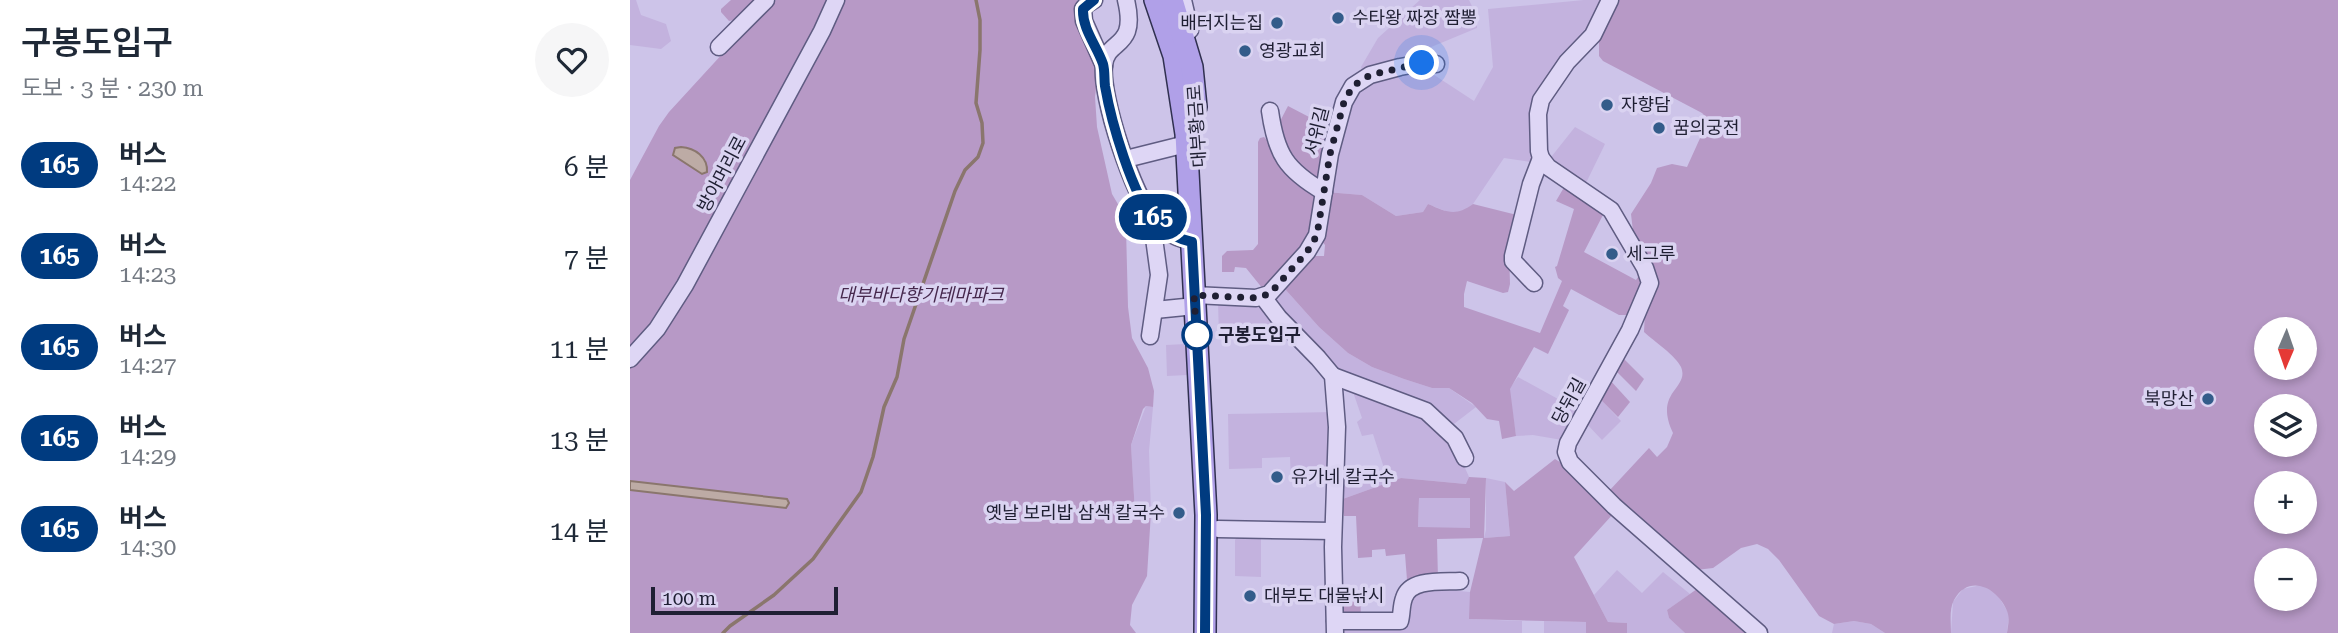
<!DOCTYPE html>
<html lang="ko">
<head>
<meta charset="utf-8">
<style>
	body { margin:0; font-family:"Roboto Serif","Noto Sans KR",serif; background:#f6f6f7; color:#1f2937; height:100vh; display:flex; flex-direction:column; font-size:26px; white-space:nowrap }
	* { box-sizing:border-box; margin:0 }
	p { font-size:23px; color:#747a83 }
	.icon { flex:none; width:38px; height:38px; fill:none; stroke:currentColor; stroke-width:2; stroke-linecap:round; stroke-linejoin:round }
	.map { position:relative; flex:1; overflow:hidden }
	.panel { display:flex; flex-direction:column; background:#fff; width:630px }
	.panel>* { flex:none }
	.badge { padding:0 14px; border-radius:23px; font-size:24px; line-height:46px }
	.needle { width:46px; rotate:182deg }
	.tools { position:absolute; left:1624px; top:317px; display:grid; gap:14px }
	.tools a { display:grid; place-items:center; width:63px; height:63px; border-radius:50%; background:#fff; box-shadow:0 4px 10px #0003; font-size:35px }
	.scale { position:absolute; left:21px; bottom:18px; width:187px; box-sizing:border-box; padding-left:7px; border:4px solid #1f1f33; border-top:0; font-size:19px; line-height:24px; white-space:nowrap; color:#1f1f33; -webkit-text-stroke:5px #dad3f1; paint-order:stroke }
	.you { position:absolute; width:35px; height:35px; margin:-18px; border:5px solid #fff; border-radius:50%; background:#1a73e8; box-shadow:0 0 0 10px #1a73e833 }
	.map>.badge { position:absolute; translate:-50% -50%; box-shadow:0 0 0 4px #fff }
	.round { display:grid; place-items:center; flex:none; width:74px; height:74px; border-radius:37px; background:#f6f6f7 }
	.summary { display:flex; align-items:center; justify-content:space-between; height:119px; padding:0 21px }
	h1 { font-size:33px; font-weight:600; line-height:52px }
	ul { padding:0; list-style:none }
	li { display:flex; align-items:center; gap:21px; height:91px; padding:0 21px }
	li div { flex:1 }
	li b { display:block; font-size:26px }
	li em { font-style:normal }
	li .badge { min-width:77px; font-weight:700; text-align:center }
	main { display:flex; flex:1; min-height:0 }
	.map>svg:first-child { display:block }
	.farmland { fill:#c3b2de }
	.green { fill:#b799c6; fill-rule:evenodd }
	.water { fill:#bdaba5; stroke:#8a766d; stroke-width:2 }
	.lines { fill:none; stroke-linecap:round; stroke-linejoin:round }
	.stream { stroke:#8a766d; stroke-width:3.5 }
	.minor-casing { stroke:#5f5c82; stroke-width:19 }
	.major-casing { stroke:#303050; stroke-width:24 }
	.minor { stroke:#ded6f5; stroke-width:16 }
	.major { stroke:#b0a0e8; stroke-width:21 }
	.line-casing { stroke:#fff; stroke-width:16 }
	.line { stroke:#003b80; stroke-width:10 }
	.walk { stroke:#1f1f33; stroke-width:7; stroke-dasharray:0 12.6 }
	.poi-dot { fill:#335c8a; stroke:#dad3f1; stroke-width:2.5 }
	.stop-dot { fill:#fff; stroke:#003b80; stroke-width:3.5 }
	.labels { text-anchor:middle; stroke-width:7; stroke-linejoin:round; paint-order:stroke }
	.poi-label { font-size:18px; fill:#1f1f33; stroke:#dad3f1; text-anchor:start }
	.street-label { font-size:18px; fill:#1f1f33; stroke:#dad3f1 }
	.park-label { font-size:18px; font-style:italic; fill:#46284d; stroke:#dad3f1 }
	.stop-label { font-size:18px; font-weight:bold; fill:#1f1f33; stroke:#dad3f1; text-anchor:start }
</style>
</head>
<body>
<main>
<section class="panel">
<div class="summary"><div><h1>구봉도입구</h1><p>도보 · 3 분 · 230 m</p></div><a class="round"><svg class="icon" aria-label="heart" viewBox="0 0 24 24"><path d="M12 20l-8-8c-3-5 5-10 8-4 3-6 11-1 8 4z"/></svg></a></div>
<ul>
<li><span class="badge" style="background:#003b80;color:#fff">165</span><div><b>버스</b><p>14:22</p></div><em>6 분</em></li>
<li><span class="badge" style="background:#003b80;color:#fff">165</span><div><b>버스</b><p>14:23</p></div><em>7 분</em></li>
<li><span class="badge" style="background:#003b80;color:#fff">165</span><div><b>버스</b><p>14:27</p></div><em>11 분</em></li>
<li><span class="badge" style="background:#003b80;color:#fff">165</span><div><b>버스</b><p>14:29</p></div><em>13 분</em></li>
<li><span class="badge" style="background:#003b80;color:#fff">165</span><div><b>버스</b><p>14:30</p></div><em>14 분</em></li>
</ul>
</section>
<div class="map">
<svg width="1708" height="633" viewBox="0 0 1708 633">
	<rect width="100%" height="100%" fill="#cdc4e9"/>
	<!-- farmland -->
	<g class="farmland">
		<path d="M0,0H6L11,15L36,24L41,41L31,49L0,45Z"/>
		<path d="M790,0H839L847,17V28L753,67L733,73L731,67L748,38Z"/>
		<path d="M954,0H975L954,37L918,83L905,155L901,162L874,158L843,204L834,211L820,213L798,204L793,212L766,216L732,195L696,192L713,114L733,81L795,69L844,101L863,67L858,9Z"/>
		<path d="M945,127L975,144L955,185L918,161Z"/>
		<path d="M656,281L655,289L689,327L718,353L742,367L774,379L802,388H819L846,407L820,427L711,376L641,301Z"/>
		<path d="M629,301L654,334L589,336L588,302Z"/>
		<path d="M556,344L557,375L537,376L536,345Z"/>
		<path d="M888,377L948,410L932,440L903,435L886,436L879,389Z"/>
		<path d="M721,386L783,408L822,438L839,477L837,484L771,478L710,500V479L717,474L719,481L755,471L743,434L732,436L727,422L732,418Z"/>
		<path d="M969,398L991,421L972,440L955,422Z"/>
		<path d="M516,406L523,407L519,451L521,512L505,513L501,445Z"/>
		<path d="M703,412L700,480L661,481L660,457L632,458V468L599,469L598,414Z"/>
		<path d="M856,478L875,482L880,536L854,538L856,530Z"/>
		<path d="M789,498H841L840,528H788Z"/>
		<path d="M607,537H631V577L605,576V540Z"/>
		<path d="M987,570L1012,593L1033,572L1060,594L1037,610L1039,618L1055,633H997V623L978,622L964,595Z"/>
		<path d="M1351,585L1367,594L1379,614L1377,633H1321L1323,602L1333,589Z"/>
		<path d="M795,588L840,592V619L892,621V633H709V626H775L778,598Z"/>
		<path d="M914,621L956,622V633H914Z"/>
		<path d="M1224,621L1241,624L1255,633H1202L1204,624Z"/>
	</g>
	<!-- green -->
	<g class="green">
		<path d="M101,0H124L104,20L99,21L91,12V9Z"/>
		<path d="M146,0H199L35,306L0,350V180L29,126L39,112L117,27ZM60,148L76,161L72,174L43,155Z"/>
		<path d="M212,0H447V11L468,72L465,97L467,127L482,194L492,211L496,228L498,307L502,338L518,368L524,391L523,407L516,406L513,409L501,445L505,513L521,512L517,576L502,605L500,625L506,633H0V368L15,354L38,327Z"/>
		<path d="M986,0H1708V633H1377C1378,626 1380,618 1377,611C1368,588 1339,573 1324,600C1319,609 1321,623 1321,633H1255L1241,624L1224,621L1204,624L1189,616L1149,560L1138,549L1127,544L1111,548L1083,568L1066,570L979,491L1019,448L1027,457L1037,447L1043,433C1023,391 1060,389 1051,367C1046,356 1024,341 1014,332L1015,311L1018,303L1004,240L1001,214L1021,183L1027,168L1042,164L1057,167L1076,125L1077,118L1072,113L973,61L969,56V39ZM1636,329H1675V368H1636ZM1636,406H1675V444H1636ZM1636,483H1675V522H1636ZM1636,560H1675V598H1636Z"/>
		<path d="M658,106L704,130L688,182L658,159L646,129Z"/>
		<path d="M634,137L688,193L682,237L633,289L616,268L605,267L604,272H592V256L597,251L623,250L628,244V142L630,138Z"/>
		<path d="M936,184L975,211L954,252L1006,280L1012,271L1014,278L999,315H989L941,289L933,306L939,310L918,354L904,347L880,389L886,436L872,439L869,421L857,419L842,403L819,388H802L774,379L742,367L718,353L689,327L655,289L654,286L680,256H694L695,245L690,239L696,192L732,195L766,216L793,212L798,204C817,212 825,217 843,204L887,215L879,252L880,284L878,292L873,293L837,281L834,294V307L910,333L932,281L928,278L925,267L927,266L944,209L926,201Z"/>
		<path d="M991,356L1014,379L1006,391L984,369Z"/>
		<path d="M979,379L1000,402L988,417L969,398Z"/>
		<path d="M925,459L941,469L984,513L944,557L978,622L997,623V633H956V622L839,619L840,592L853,538L807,539L808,579L777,580L775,554L756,556L755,549L742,550V557L728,558L726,516H714L710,500L771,478L836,484L839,477L856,478L854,538L880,536L875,482L884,491ZM789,498H840V528L788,527Z"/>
		<path d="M1067,589L1122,633H1055L1039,618L1037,610Z"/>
		<path d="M709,596H730L731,616L709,617Z"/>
	</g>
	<!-- water -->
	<g class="water">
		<path d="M51,147C65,148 78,157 77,172L72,174L43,155L45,148Z"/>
		<path d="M0,481L157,499L159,503L156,508L0,490Z"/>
	</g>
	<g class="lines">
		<!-- stream -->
		<path class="stream" d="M93,633L100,626L144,595L183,559L231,492L243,457L254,407L267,377L274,339L325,191L335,170L348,157L353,143L352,123L346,103L350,50V20L346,0"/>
		<defs>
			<g id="minor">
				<path d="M464,0L456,5L453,9L454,21L474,66"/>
				<path d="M496,0C508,50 477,38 474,65C470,96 504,198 525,221C535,232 548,239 562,241"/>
				<path d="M553,0L560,30"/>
				<path d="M980,0L963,35L937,62L911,100L908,114L909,151L911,158L918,167L981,210L1015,268L1020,283L1000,330L938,443L936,452L940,462L984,506L1129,633"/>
				<path d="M89,47L136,0"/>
				<path d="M640,111C646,154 656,170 694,192"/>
				<path d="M496,159L556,144"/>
				<path d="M904,283L883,261V256L901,184L911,158"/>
				<path d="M564,295L626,298L639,294L677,252L687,235L700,154L714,102L723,86L740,75L770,67L792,63L806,64"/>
				<path d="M633,297L649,318L688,358L703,376L707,427L703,547L705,633"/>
				<path d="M525,310L565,306"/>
				<path d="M520,336L529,275L521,216"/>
				<path d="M0,359L27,329L55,285L192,31L206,0"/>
				<path d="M703,376L796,411L825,438L835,458"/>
				<path d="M588,529L703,531"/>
				<path d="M705,621H770C772,614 771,606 774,598C780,578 813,582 830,581"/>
			</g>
			<g id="major">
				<path d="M525,0L544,56L556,134L576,515L575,633"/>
				<path d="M542,0L562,67L566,107"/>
			</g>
		</defs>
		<!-- minor casing -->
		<use href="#minor" class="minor-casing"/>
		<!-- major casing -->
		<use href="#major" class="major-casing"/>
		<!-- minor -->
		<use href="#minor" class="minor"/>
		<!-- major -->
		<use href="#major" class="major"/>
	</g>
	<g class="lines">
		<defs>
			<path id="line" d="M464,0L453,9C452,29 467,46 473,64C475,71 474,79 475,86C481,121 502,195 525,221C535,232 548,239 562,242L576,515L575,633"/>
		</defs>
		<!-- line casing -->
		<use href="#line" class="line-casing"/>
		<!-- line -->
		<use href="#line" class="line"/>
		<!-- walk -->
		<path class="walk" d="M567,335V342L564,295L626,298L639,294L643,290L677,252L687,235L700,154L714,102L723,86L740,75L792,63"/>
	</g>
	<!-- markers -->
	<g class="poi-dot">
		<circle cx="708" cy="18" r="7"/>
		<circle cx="647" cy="23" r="7"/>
		<circle cx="615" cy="51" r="7"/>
		<circle cx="977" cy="105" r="7"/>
		<circle cx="1029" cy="128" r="7"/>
		<circle cx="982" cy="254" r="7"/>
		<circle cx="1578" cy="399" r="7"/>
		<circle cx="647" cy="477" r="7"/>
		<circle cx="549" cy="513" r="7"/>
		<circle cx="620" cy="596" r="7"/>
	</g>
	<circle class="stop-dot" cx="567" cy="335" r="14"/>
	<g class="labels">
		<!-- poi labels -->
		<g class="poi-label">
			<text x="722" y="24">수타왕 짜장 짬뽕</text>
			<text x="633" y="29" text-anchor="end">배터지는집</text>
			<text x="629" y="57">영광교회</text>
			<text x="991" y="111">자향담</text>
			<text x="1043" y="134">꿈의궁전</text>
			<text x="996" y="260">세그루</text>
			<text x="1564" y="405" text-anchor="end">북망산</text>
			<text x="661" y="483">유가네 칼국수</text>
			<text x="535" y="519" text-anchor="end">옛날 보리밥 삼색 칼국수</text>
			<text x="634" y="602">대부도 대물낚시</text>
		</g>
		<!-- street labels -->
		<g class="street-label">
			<text transform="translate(567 126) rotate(-94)" y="6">대부황금로</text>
			<text transform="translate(687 131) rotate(-76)" y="6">서위길</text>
			<text transform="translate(92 174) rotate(-62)" y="6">방아머리로</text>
			<text transform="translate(939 401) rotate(-61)" y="6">당뒤길</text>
		</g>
		<!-- park labels -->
		<g class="park-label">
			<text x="291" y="301">대부바다향기테마파크</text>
		</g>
		<!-- stop labels -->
		<g class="stop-label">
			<text x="588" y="341">구봉도입구</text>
		</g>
	</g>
</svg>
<div class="tools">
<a><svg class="needle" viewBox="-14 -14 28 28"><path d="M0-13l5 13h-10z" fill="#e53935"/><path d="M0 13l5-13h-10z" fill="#747a83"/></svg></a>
<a><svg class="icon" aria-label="layers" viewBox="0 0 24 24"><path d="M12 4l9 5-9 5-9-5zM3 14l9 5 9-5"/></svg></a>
<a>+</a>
<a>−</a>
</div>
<div class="scale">100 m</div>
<div class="you" style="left:792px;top:63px"></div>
<b class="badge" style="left:523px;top:217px;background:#003b80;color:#fff">165</b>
</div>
</main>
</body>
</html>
